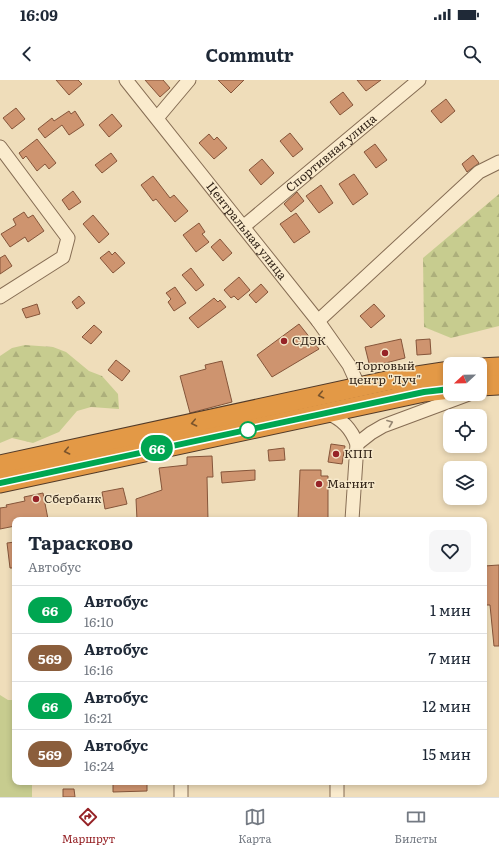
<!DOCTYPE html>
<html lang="ru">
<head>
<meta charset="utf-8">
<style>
	body { margin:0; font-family:Literata,serif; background:#f6f6f7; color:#1f2937; height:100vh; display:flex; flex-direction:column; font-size:15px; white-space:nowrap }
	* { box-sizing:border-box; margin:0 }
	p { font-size:13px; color:#747a83 }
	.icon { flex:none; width:22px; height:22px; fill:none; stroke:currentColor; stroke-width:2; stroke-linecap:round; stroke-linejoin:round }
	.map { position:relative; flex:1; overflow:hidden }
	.details { position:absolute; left:12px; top:437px; width:475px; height:268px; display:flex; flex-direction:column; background:#fff; border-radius:8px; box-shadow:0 2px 6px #0003 }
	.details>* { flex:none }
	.badge { padding:0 8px; border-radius:13px; font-size:14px; line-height:26px }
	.needle { width:26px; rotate:248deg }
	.fabs { position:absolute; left:443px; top:277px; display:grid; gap:8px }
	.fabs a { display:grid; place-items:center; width:44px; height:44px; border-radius:8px; background:#fff; box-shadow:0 2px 6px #0003; font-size:20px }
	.map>.badge { position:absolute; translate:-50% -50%; box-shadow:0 0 0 2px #fff }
	.round { display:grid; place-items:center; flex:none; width:42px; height:42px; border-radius:8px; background:#f6f6f7 }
	.headline { display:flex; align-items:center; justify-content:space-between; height:68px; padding:0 16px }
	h1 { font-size:19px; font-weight:700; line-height:30px }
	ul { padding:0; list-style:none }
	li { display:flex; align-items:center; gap:12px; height:48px; padding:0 16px; border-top:1px solid #e0e1e3 }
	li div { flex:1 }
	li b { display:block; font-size:15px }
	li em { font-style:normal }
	li .badge { min-width:44px; font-weight:700; text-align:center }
	.status { display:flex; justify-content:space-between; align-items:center; height:28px; padding:0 20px; background:#fff; direction:ltr }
	.status svg { height:11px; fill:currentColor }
	header { display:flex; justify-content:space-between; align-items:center; height:52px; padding:0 16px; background:#fff; font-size:18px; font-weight:700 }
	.dock { display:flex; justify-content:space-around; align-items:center; height:56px; border-top:1px solid #e0e1e3; background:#fff; font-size:11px; color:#747a83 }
	.dock a { display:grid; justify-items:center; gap:2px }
	.dock .active { color:#962327 }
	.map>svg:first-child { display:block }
	.grass { fill:#c7cc8f }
	.forest { fill:url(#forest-firs) }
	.building { fill:#ce946f; stroke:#85553a }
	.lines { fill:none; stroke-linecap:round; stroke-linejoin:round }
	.minor-casing { stroke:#866d54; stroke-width:15 }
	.highway-casing { stroke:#533b29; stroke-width:21 }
	.minor { stroke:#faebcd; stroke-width:13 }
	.highway { stroke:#e39946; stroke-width:19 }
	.oneway { stroke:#7a542c }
	.oneway2 { stroke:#978874 }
	.line-casing { stroke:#fff; stroke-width:9 }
	.line { stroke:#00a651; stroke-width:6 }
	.poi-dot { fill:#962327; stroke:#f6e8ca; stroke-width:1.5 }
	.stop-dot { fill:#fff; stroke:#00a651; stroke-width:2 }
	.labels { text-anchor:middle; stroke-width:3; stroke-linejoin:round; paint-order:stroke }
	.street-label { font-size:12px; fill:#34261a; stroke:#f6e8ca }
	.poi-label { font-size:12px; fill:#34261a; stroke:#f6e8ca; text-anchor:start }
</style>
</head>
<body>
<div class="status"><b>16:09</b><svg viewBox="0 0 49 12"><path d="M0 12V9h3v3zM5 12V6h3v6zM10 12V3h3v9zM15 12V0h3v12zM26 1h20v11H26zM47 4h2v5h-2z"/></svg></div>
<header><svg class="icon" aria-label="back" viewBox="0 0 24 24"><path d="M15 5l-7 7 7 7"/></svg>Commutr<svg class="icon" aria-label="search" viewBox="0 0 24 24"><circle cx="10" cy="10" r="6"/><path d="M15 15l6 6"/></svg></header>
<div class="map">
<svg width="499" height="717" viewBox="0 0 499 717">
	<defs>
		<pattern id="forest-firs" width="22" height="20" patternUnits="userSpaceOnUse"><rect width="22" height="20" fill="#c7cc8f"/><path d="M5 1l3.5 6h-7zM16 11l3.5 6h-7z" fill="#acaf7b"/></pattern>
	</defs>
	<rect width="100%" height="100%" fill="#efddba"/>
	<!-- grass -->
	<path class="grass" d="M0,615L8,620H15V702H32V717H0Z"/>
	<!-- forest -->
	<g class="forest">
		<path d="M499,114V246L451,258L424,247L423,178Z"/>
		<path d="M25,265L53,267L66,272L89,291L102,296L118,314L119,329L91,327L77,331L59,352L33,363L12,358L0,363V276L12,268Z"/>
	</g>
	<!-- building -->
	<g class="building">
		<path d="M56,0H78L82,4L69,15Z"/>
		<path d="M145,0H163L170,8L160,17Z"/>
		<path d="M218,0H244L231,13Z"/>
		<path d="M357,0H381L366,11Z"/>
		<path d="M343,12L353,25L340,35L330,22Z"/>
		<path d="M446,19L455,31L441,43L431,31Z"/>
		<path d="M16,28L25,39L12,49L3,38Z"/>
		<path d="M69,31L71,34L75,31L84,45L69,55L62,45L45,58L38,49L52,38L54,41Z"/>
		<path d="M112,34L122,46L109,57L99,45Z"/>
		<path d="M290,53L303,69L293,77L280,61Z"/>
		<path d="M209,54L214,60L217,57L227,68L214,79L199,63Z"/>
		<path d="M37,59L56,83L49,89L45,84L37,91L26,76L23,79L19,73Z"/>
		<path d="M375,64L387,80L376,88L364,72Z"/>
		<path d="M111,73L117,81L102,93L95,85Z"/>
		<path d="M473,75L479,83L467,92L462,84Z"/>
		<path d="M262,79L274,93L261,105L249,90Z"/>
		<path d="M354,94L368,114L353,125L339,104Z"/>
		<path d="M153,96L170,118L174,115L188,131L175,142L156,119L153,121L141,105Z"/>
		<path d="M321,105L333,123L319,133L306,116Z"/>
		<path d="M73,111L81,122L69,130L62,120Z"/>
		<path d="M297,112L304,121L291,132L284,124Z"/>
		<path d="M24,132L28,138L33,135L44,151L28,162L25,157L10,167L1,154L16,145L13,139Z"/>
		<path d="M296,133L310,152L294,163L280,144Z"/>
		<path d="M93,135L109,154L99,163L83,144Z"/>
		<path d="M199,143L205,152L202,154L209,162L196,172L183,155Z"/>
		<path d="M220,159L232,173L223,181L211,167Z"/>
		<path d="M109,171L112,175L115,172L125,183L113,193L100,178Z"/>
		<path d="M5,175L12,186L0,194V178Z"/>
		<path d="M191,188L204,205L196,211L182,195Z"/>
		<path d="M239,197L250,210L238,220L234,216L231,218L224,210Z"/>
		<path d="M261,204L268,212L256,223L249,215Z"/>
		<path d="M175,207L186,223L174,231L168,222L171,219L166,213Z"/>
		<path d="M79,216L85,223L77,229L72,222Z"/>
		<path d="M214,218L218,222L220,220L226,227L198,248L189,238Z"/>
		<path d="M37,224L40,234L26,238L22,229Z"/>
		<path d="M374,224L385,236L371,248L360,236Z"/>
		<path d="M299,244L319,269L272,297L257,275Z"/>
		<path d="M94,245L102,252L91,264L82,257Z"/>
		<path d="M401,259L405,278L370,287L365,267Z"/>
		<path d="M430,259L431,274L417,275L416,260Z"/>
		<path d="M116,280L130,291L122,301L108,290Z"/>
		<path d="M222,281L232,322L190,333L180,296L206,289L205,285Z"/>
		<path d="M331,364L345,366L342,384L328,382Z"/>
		<path d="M284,368L285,380L269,381L268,370Z"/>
		<path d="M212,376L213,397H207L208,440H137L136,419L162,410L159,388L187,385V377Z"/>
		<path d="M255,390V400L222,403L221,392Z"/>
		<path d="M300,390H321V396H328V440H298Z"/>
		<path d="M123,408L127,424L105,429L102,412Z"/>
		<path d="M43,413L48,439L15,440V446L0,449V428L7,427L6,425L25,421L24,417Z"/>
		<path d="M15,462V488H10L7,463Z"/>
		<path d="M499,485V566H494L490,525H484V486Z"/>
		<path d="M113,702H147V711L113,712Z"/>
		<path d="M63,709H74L75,717H63Z"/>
	</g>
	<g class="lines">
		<defs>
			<g id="minor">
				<path id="s1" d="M126,0L318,241L349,285L359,307"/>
				<path d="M157,38L189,0"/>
				<path d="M0,67L68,158L63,177L0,217"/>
				<path id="s2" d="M243,147L419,0"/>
				<path d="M318,241L479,92L499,82"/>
				<path d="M327,333C342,339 351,348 357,364L352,440"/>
				<path d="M357,364L371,353L383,346L469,314"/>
				<path d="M181,702V717"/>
				<path d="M337,717V702"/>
			</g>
			<g id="highway">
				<path d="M480,288L499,287"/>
				<path d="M480,306L499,305"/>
				<path d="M0,385L391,300L450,291"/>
				<path d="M0,403L424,312L450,309"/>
			</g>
		</defs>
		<!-- minor casing -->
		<use href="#minor" class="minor-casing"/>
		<!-- highway casing -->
		<use href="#highway" class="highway-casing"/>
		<!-- minor -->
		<use href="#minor" class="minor"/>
		<!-- highway -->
		<use href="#highway" class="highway"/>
	</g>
	<!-- one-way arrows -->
	<defs><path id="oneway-chevron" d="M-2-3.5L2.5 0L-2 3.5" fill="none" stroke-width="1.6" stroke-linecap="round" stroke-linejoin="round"/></defs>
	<g class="oneway">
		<use href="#oneway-chevron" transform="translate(321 315) rotate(168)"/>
		<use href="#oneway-chevron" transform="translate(194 343) rotate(168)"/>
		<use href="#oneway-chevron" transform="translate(67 371) rotate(168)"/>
	</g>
	<use class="oneway2" href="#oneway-chevron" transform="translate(390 343) rotate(-21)"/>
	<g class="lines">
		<defs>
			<path id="line" d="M0,403L424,312L450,309"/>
		</defs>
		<!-- line casing -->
		<use href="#line" class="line-casing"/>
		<!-- line -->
		<use href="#line" class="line"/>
	</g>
	<!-- markers -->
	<g class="poi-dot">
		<circle cx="284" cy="261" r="4"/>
		<circle cx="385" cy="273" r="4"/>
		<circle cx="336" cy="374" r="4"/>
		<circle cx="319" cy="404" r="4"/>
		<circle cx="36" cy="419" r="4"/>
	</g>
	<circle class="stop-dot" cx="248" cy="350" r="8"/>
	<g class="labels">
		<!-- street labels -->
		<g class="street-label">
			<text dy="4" stroke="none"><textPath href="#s2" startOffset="115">Спортивная улица</textPath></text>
			<text dy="4" stroke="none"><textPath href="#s1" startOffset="193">Центральная улица</textPath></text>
		</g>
		<!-- poi labels -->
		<g class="poi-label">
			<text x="292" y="265">СДЭК</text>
			<text x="385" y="290" text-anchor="middle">Торговый<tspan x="385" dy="14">центр "Луч"</tspan></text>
			<text x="344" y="378">КПП</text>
			<text x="327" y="408">Магнит</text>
			<text x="44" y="423">Сбербанк</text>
		</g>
	</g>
</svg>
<div class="fabs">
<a><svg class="needle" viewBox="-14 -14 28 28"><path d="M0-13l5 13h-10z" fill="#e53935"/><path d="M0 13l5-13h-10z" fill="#747a83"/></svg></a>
<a><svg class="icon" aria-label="locate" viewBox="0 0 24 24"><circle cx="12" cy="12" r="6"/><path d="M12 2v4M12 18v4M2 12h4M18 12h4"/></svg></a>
<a><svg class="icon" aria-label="layers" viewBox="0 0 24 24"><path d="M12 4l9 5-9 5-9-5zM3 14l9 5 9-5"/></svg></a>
</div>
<b class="badge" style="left:157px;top:368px;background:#00a651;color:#fff">66</b>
<section class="details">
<div class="headline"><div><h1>Тарасково</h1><p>Автобус</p></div><a class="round"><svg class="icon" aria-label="heart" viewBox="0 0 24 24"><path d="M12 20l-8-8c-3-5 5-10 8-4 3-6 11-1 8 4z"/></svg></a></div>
<ul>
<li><span class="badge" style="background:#00a651;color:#fff">66</span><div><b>Автобус</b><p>16:10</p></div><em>1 мин</em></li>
<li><span class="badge" style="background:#8b5e3c;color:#fff">569</span><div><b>Автобус</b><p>16:16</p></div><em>7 мин</em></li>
<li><span class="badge" style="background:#00a651;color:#fff">66</span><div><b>Автобус</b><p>16:21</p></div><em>12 мин</em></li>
<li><span class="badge" style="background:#8b5e3c;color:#fff">569</span><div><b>Автобус</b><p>16:24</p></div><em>15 мин</em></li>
</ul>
</section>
</div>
<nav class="dock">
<a class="active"><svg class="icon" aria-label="directions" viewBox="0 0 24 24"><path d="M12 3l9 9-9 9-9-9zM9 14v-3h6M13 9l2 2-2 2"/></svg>Маршрут</a>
<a><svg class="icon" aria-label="map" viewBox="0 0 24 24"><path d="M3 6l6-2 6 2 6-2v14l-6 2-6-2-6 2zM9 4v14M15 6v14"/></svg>Карта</a>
<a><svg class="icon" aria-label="tickets" viewBox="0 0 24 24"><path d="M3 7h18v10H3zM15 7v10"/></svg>Билеты</a>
</nav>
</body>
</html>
